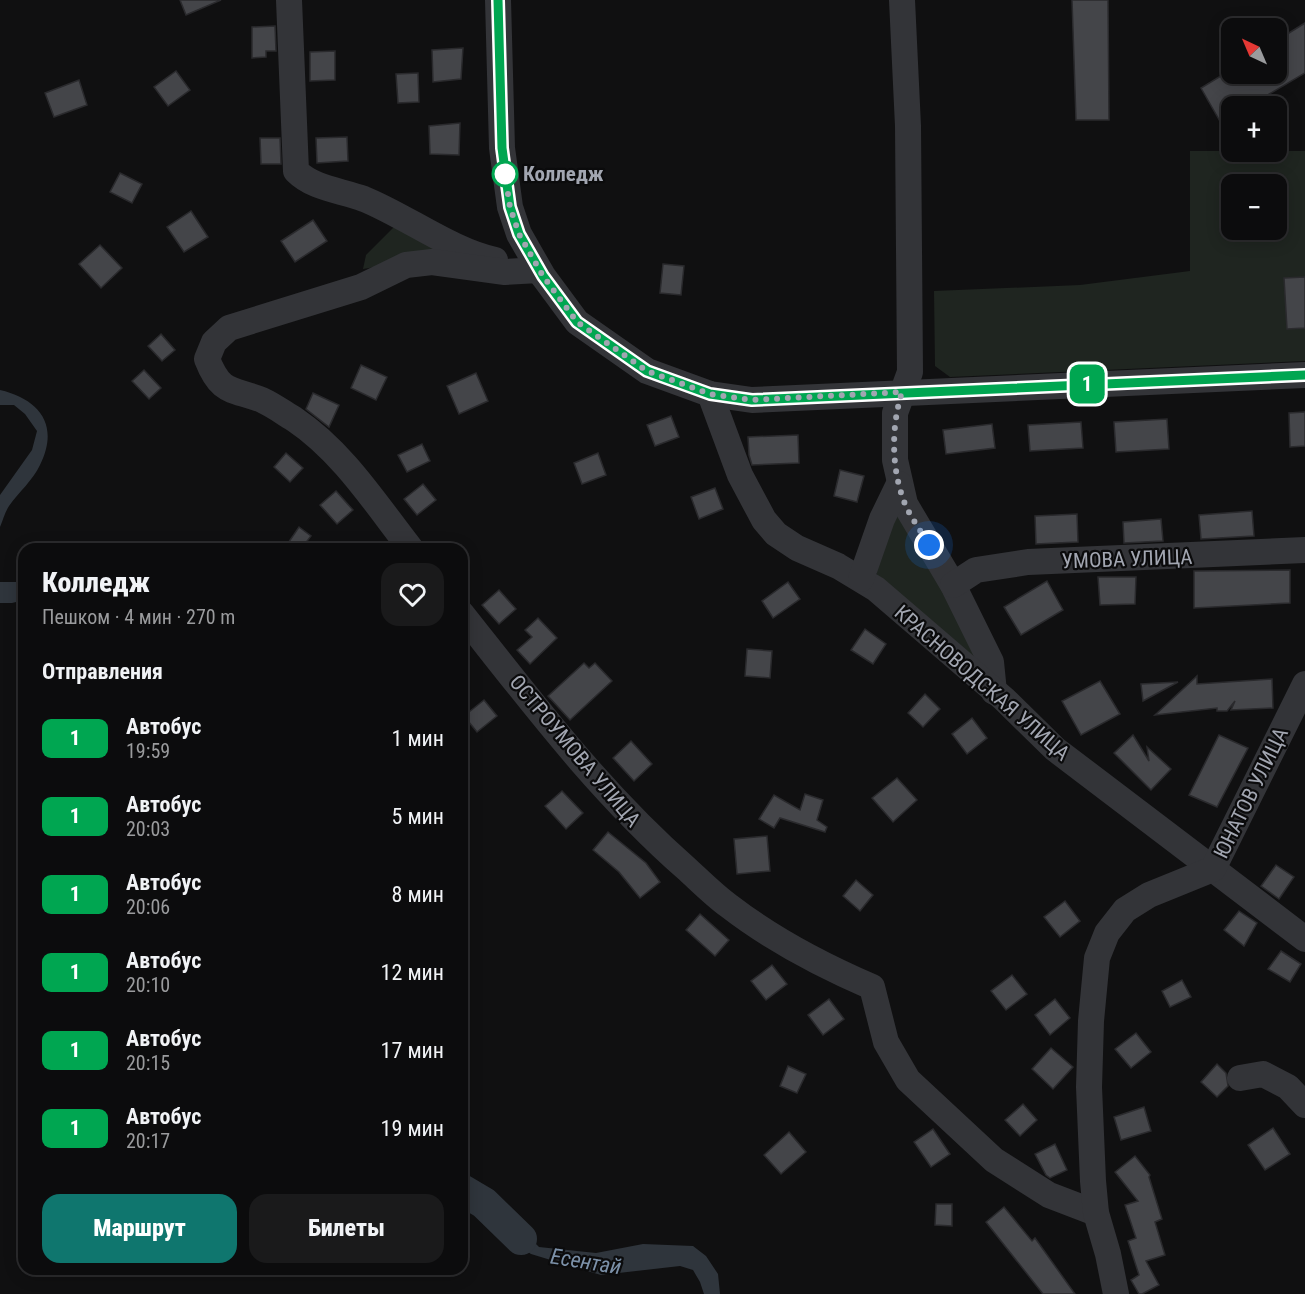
<!DOCTYPE html>
<html lang="ru">
<head>
<meta charset="utf-8">
<style>
	body { margin:0; font-family:"Roboto Condensed",sans-serif; background:#1a1a1b; color:#f1f3f6; height:100vh; display:flex; flex-direction:column; font-size:22px; white-space:nowrap }
	* { box-sizing:border-box; margin:0 }
	p { font-size:20px; color:#9a9b9d }
	.icon { flex:none; width:33px; height:33px; fill:none; stroke:currentColor; stroke-width:2; stroke-linecap:round; stroke-linejoin:round }
	.map { position:relative; flex:1; overflow:hidden }
	.side { position:absolute; left:18px; top:543px; width:450px; height:732px; display:flex; flex-direction:column; background:#0c0c0d; border-radius:18px; box-shadow:0 3px 15px #0003,0 0 0 2px #2c2c2e }
	.side>* { flex:none }
	.badge { padding:0 12px; border-radius:9px; font-size:21px; line-height:39px }
	.needle { width:39px; rotate:316deg }
	.fabs { position:absolute; left:1221px; top:18px; display:grid; gap:12px }
	.fabs a { display:grid; place-items:center; width:66px; height:66px; border-radius:12px; background:#0c0c0d; box-shadow:0 3px 15px #0003,0 0 0 2px #2c2c2e; font-size:30px }
	.you { position:absolute; width:30px; height:30px; margin:-15px; border:4px solid #fff; border-radius:50%; background:#1a73e8; box-shadow:0 0 0 9px #1a73e833 }
	.map>.badge { position:absolute; translate:-50% -50%; box-shadow:0 0 0 3px #fff }
	h2 { padding:0 24px; font-size:22px; line-height:54px }
	.round { display:grid; place-items:center; flex:none; width:63px; height:63px; border-radius:18px; background:#1a1a1b }
	.overview { display:flex; align-items:center; justify-content:space-between; height:102px; padding:0 24px }
	h1 { font-size:28px; font-weight:800; line-height:45px }
	.primary-button { display:flex; gap:12px; margin-top:auto; padding:12px 24px }
	.primary-button a { flex:1; height:69px; border-radius:18px; background:#0f766e; color:#fff; font-size:24px; font-weight:800; line-height:69px; text-align:center }
	.primary-button a+a { background:#1a1a1b; color:#f1f3f6 }
	ul { padding:0; list-style:none }
	li { display:flex; align-items:center; gap:18px; height:78px; padding:0 24px }
	li div { flex:1 }
	li b { display:block; font-size:22px }
	li em { font-style:normal }
	li .badge { min-width:66px; font-weight:700; text-align:center }
	.map>svg:first-child { display:block }
	.green { fill:#1f2520; fill-rule:evenodd }
	.water { fill:#2f353c }
	.lines { fill:none; stroke-linecap:round; stroke-linejoin:round }
	.river { stroke:#2f353c; stroke-width:32 }
	.building { fill:#444549; stroke:#2a2a2d; stroke-width:1.5 }
	.minor { stroke:#333438; stroke-width:26 }
	.line-casing { stroke:#fff; stroke-width:14 }
	.line { stroke:#00a651; stroke-width:9 }
	.walk { stroke:#a2a6b1; stroke-width:6; stroke-dasharray:0 10.8 }
	.stop-dot { fill:#fff; stroke:#00a651; stroke-width:3 }
	.labels { text-anchor:middle; stroke-width:4.5; stroke-linejoin:round; paint-order:stroke }
	.stop-label { font-size:21px; font-weight:bold; fill:#a2a6b1; stroke:#0b0b0c; text-anchor:start }
	.street-label { font-size:21px; fill:#a2a6b1; stroke:#0b0b0c }
	.water-label { font-size:22px; font-style:italic; fill:#7c91a9; stroke:#0b0b0c }
</style>
</head>
<body>
<div class="map">
<svg width="1305" height="1294" viewBox="0 0 1305 1294">
	<rect width="100%" height="100%" fill="#101011"/>
	<!-- green -->
	<g class="green">
		<path d="M1190,151H1305V361L950,377L935,366L934,291L1080,285L1190,271ZM1232,184H1276V230H1232Z"/>
		<path d="M398,223L482,261L387,265L363,269L366,255Z"/>
		<path d="M903,509L981,663L877,577C875,546 884,532 903,509Z"/>
	</g>
	<!-- water -->
	<g class="water">
		<path d="M0,390C39,399 60,425 40,465C33,480 19,492 9,506C5,512 3,520 0,527V495L32,450L37,431L25,414L14,405H0Z"/>
		<path d="M0,582H24V600L12,603H0Z"/>
		<path d="M492,1207L512,1220L539,1247L596,1253L643,1244L693,1246L706,1256L718,1274L720,1294H704L700,1282L693,1270L680,1266L601,1275L577,1268L531,1254L506,1236L484,1212Z"/>
	</g>
	<g class="lines">
		<!-- river -->
		<path class="river" d="M462,1190L484,1203L521,1239"/>
	</g>
	<!-- building -->
	<g class="building">
		<path d="M180,0H221L186,15Z"/>
		<path d="M1072,0H1108L1109,120H1076Z"/>
		<path d="M1305,23V73L1249,106H1232V117L1221,123L1201,88L1224,74H1276V41Z"/>
		<path d="M275,26L276,51H266V57L252,58V27Z"/>
		<path d="M463,48L461,79L433,82L432,50Z"/>
		<path d="M335,51V80L310,81V52Z"/>
		<path d="M176,71L190,90L168,106L154,87Z"/>
		<path d="M418,73L419,102L398,103L396,74Z"/>
		<path d="M79,80L87,105L54,117L45,93Z"/>
		<path d="M460,123L459,155L430,154L429,126Z"/>
		<path d="M347,137L348,161L317,163L316,138Z"/>
		<path d="M260,138H280L281,164H261Z"/>
		<path d="M120,173L142,184L132,203L110,192Z"/>
		<path d="M191,211L208,237L184,252L167,227Z"/>
		<path d="M313,220L327,241L295,262L281,241Z"/>
		<path d="M100,245L122,268L101,288L79,264Z"/>
		<path d="M663,264L684,266L681,295L660,293Z"/>
		<path d="M1305,277V328L1287,329L1284,278Z"/>
		<path d="M161,334L175,350L162,361L148,346Z"/>
		<path d="M361,365L387,377L376,400L351,388Z"/>
		<path d="M144,370L161,388L149,399L132,381Z"/>
		<path d="M476,373L488,401L459,414L447,386Z"/>
		<path d="M313,393L339,405L329,427L306,409Z"/>
		<path d="M1305,412V446L1290,447L1289,413Z"/>
		<path d="M671,416L679,437L655,446L647,425Z"/>
		<path d="M1167,419L1169,449L1116,452L1114,422Z"/>
		<path d="M1081,422L1083,448L1030,451L1028,425Z"/>
		<path d="M992,424L995,448L946,454L943,430Z"/>
		<path d="M798,435L799,463L752,465L749,455L748,437Z"/>
		<path d="M422,444L430,461L407,472L398,455Z"/>
		<path d="M286,453L303,468L290,482L274,467Z"/>
		<path d="M598,453L606,475L582,484L574,463Z"/>
		<path d="M840,470L864,476L857,502L834,496Z"/>
		<path d="M423,484L436,500L417,515L404,499Z"/>
		<path d="M715,488L723,509L699,519L691,497Z"/>
		<path d="M336,491L353,510L337,524L320,505Z"/>
		<path d="M1252,511L1254,536L1201,539L1199,515Z"/>
		<path d="M1077,514L1078,542L1036,544L1035,516Z"/>
		<path d="M1161,519L1163,541L1124,543L1123,522Z"/>
		<path d="M299,527L311,536L301,549H284Z"/>
		<path d="M1290,570V603L1194,608V571Z"/>
		<path d="M1098,577H1136L1135,604L1100,605Z"/>
		<path d="M1047,581L1063,610L1021,635L1004,607Z"/>
		<path d="M788,582L800,599L773,618L762,601Z"/>
		<path d="M499,590L516,609L499,624L482,605Z"/>
		<path d="M538,618L557,638L530,664L517,650L532,637L525,630Z"/>
		<path d="M865,629L886,644L873,664L851,650Z"/>
		<path d="M747,649L772,651L770,678L745,676Z"/>
		<path d="M584,663L589,668L595,663L612,681L570,720L548,696Z"/>
		<path d="M1197,676V684L1272,679L1273,708L1231,710L1235,701L1227,711H1217V708L1155,715Z"/>
		<path d="M1100,681L1120,714L1081,735L1062,701Z"/>
		<path d="M1178,682L1143,701L1141,684Z"/>
		<path d="M925,694L940,709L923,727L908,713Z"/>
		<path d="M484,700L497,716L477,732L464,716Z"/>
		<path d="M972,718L987,738L967,754L952,734Z"/>
		<path d="M1133,735L1149,761L1147,747L1171,769L1151,790L1114,753Z"/>
		<path d="M1219,735L1248,748L1217,807L1189,795Z"/>
		<path d="M631,741L652,764L634,781L613,758Z"/>
		<path d="M897,778L917,800L893,822L872,798Z"/>
		<path d="M562,791L583,813L566,829L545,806Z"/>
		<path d="M805,794L823,800L817,820L827,827L825,832L780,818L774,828L759,819L774,795L800,810Z"/>
		<path d="M608,832L646,863L660,882L640,898L619,872L593,850Z"/>
		<path d="M767,836L770,871L737,874L734,839Z"/>
		<path d="M1276,865L1294,877L1279,899L1261,886Z"/>
		<path d="M856,880L873,895L860,911L843,896Z"/>
		<path d="M1065,901L1080,921L1060,937L1044,917Z"/>
		<path d="M1239,911L1257,923L1244,946L1224,930Z"/>
		<path d="M700,914L729,940L715,956L686,930Z"/>
		<path d="M1281,951L1301,964L1290,982L1268,969Z"/>
		<path d="M772,965L787,984L766,1000L751,981Z"/>
		<path d="M1012,975L1027,994L1006,1010L991,991Z"/>
		<path d="M1182,980L1191,997L1170,1007L1162,991Z"/>
		<path d="M829,999L844,1019L823,1035L808,1015Z"/>
		<path d="M1055,999L1070,1018L1050,1035L1035,1015Z"/>
		<path d="M1136,1033L1151,1052L1131,1068L1115,1049Z"/>
		<path d="M1051,1048L1073,1067L1053,1089L1032,1069Z"/>
		<path d="M1217,1064L1226,1073L1228,1086L1217,1097L1201,1082Z"/>
		<path d="M788,1066L806,1074L797,1093L780,1086Z"/>
		<path d="M1023,1104L1037,1120L1020,1136L1005,1120Z"/>
		<path d="M1144,1107L1151,1131L1121,1140L1114,1117Z"/>
		<path d="M1273,1128L1290,1154L1265,1170L1248,1145Z"/>
		<path d="M933,1129L950,1154L931,1167L914,1142Z"/>
		<path d="M789,1132L806,1152L781,1174L764,1155Z"/>
		<path d="M1055,1144L1067,1170L1050,1178L1046,1175L1035,1154Z"/>
		<path d="M1135,1156L1150,1175L1149,1177L1162,1219L1155,1222L1165,1255L1146,1261L1159,1285L1142,1294H1139L1131,1280L1139,1275L1128,1241L1136,1238L1125,1205L1138,1201L1115,1172Z"/>
		<path d="M936,1204H952V1226L935,1225Z"/>
		<path d="M1004,1207L1032,1241L1035,1238L1075,1294H1043L986,1222Z"/>
	</g>
	<g class="lines">
		<!-- minor -->
		<g class="minor">
			<path d="M289,0L296,171C314,189 340,190 364,199C406,216 452,251 495,260"/>
			<path d="M498,0L502,148L510,207L519,234L543,276L577,322L647,371L710,394L752,400L1305,375"/>
			<path d="M902,0L908,126L910,372L895,413V460L905,504L953,585L991,662L994,692"/>
			<path d="M710,394L740,475L764,520L776,534L797,548L838,566L876,589L1004,699L1055,749L1305,939"/>
			<path d="M411,549C375,503 343,452 294,419C284,413 273,405 262,400C232,388 221,395 207,359L214,342L229,328L361,287L406,265L432,262L505,272L539,270"/>
			<path d="M861,579L882,519L899,484"/>
			<path d="M953,585L976,570L1028,562L1305,550"/>
			<path d="M462,614C534,705 600,793 688,870C701,882 715,896 729,906C773,940 821,965 872,987L886,1042L908,1080L994,1160L1049,1195L1096,1213"/>
			<path d="M1240,1078L1263,1074L1288,1087L1305,1105"/>
			<path d="M1116,1294L1108,1254L1096,1213L1093,1181L1089,1087L1091,1021L1097,958L1107,933L1125,910L1149,895L1213,869L1305,684"/>
		</g>
	</g>
	<g class="lines">
		<defs>
			<path id="line" d="M498,0L502,148L510,207L519,234L543,276L577,322L647,371L710,394L752,400L1305,375"/>
		</defs>
		<!-- line casing -->
		<use href="#line" class="line-casing"/>
		<!-- line -->
		<use href="#line" class="line"/>
		<!-- walk -->
		<path class="walk" d="M505,174L504,168L510,207L519,234L543,276L577,322L647,371L710,394L752,400L902,392C891,427 891,469 905,504C911,518 921,531 929,545"/>
	</g>
	<!-- markers -->
	<circle class="stop-dot" cx="505" cy="174" r="12"/>
	<g class="labels">
		<!-- stop labels -->
		<g class="stop-label">
			<text x="523" y="181">Колледж</text>
		</g>
		<!-- street labels -->
		<g class="street-label">
			<text transform="translate(1127 559) rotate(-2)" y="7">УМОВА УЛИЦА</text>
			<text transform="translate(982 683) rotate(41)" y="7">КРАСНОВОДСКАЯ УЛИЦА</text>
			<text transform="translate(575 751) rotate(50)" y="7">ОСТРОУМОВА УЛИЦА</text>
			<text transform="translate(1251 793) rotate(-64)" y="7">ЮНАТОВ УЛИЦА</text>
		</g>
		<!-- water labels -->
		<g class="water-label">
			<text transform="translate(586 1261) rotate(9)" y="8">Есентай</text>
		</g>
	</g>
</svg>
<div class="fabs">
<a><svg class="needle" viewBox="-14 -14 28 28"><path d="M0-13l5 13h-10z" fill="#e53935"/><path d="M0 13l5-13h-10z" fill="#9a9b9d"/></svg></a>
<a>+</a>
<a>−</a>
</div>
<div class="you" style="left:929px;top:545px"></div>
<b class="badge" style="left:1087px;top:384px;background:#00a651;color:#fff">1</b>
<section class="side">
<div class="overview"><div><h1>Колледж</h1><p>Пешком · 4 мин · 270 m</p></div><a class="round"><svg class="icon" aria-label="heart" viewBox="0 0 24 24"><path d="M12 20l-8-8c-3-5 5-10 8-4 3-6 11-1 8 4z"/></svg></a></div>
<h2>Отправления</h2>
<ul>
<li><span class="badge" style="background:#00a651;color:#fff">1</span><div><b>Автобус</b><p>19:59</p></div><em>1 мин</em></li>
<li><span class="badge" style="background:#00a651;color:#fff">1</span><div><b>Автобус</b><p>20:03</p></div><em>5 мин</em></li>
<li><span class="badge" style="background:#00a651;color:#fff">1</span><div><b>Автобус</b><p>20:06</p></div><em>8 мин</em></li>
<li><span class="badge" style="background:#00a651;color:#fff">1</span><div><b>Автобус</b><p>20:10</p></div><em>12 мин</em></li>
<li><span class="badge" style="background:#00a651;color:#fff">1</span><div><b>Автобус</b><p>20:15</p></div><em>17 мин</em></li>
<li><span class="badge" style="background:#00a651;color:#fff">1</span><div><b>Автобус</b><p>20:17</p></div><em>19 мин</em></li>
</ul>
<div class="primary-button"><a>Маршрут</a><a>Билеты</a></div>
</section>
</div>
</body>
</html>
